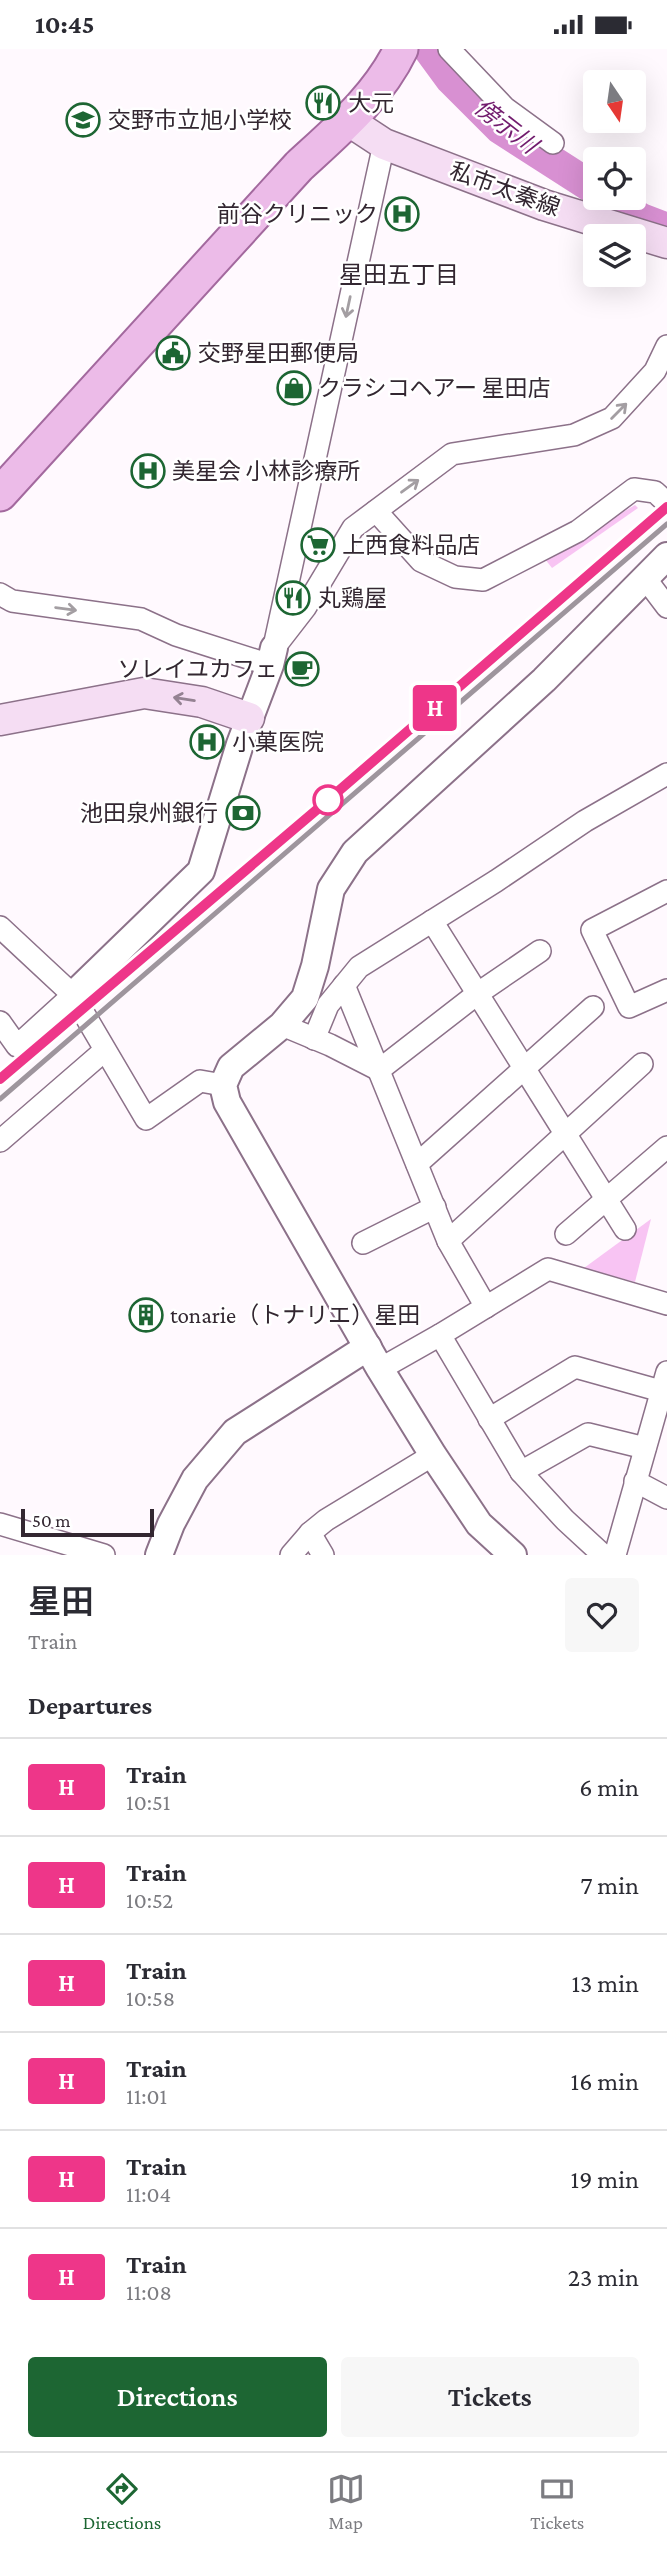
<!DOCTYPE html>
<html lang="en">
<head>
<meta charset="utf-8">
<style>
	body { margin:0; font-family:"Crimson Pro","Noto Sans JP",serif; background:#f7f7f7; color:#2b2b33; height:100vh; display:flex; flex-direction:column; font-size:26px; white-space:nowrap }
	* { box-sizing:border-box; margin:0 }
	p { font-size:23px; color:#7c7c81 }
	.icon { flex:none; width:38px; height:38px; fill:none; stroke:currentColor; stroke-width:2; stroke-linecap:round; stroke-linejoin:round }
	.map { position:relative; height:1506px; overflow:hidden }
	.sheet { display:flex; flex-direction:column; background:#fff; flex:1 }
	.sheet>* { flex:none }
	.badge { padding:0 14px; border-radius:5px; font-size:24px; line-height:46px }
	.needle { width:46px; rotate:167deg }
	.tools { position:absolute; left:583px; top:21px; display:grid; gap:14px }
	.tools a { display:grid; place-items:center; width:63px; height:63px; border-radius:7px; background:#fff; box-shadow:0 7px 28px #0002; font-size:35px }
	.scale { position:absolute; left:21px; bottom:18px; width:133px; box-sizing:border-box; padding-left:7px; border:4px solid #332731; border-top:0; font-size:19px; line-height:24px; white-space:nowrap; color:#332731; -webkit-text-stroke:5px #fff; paint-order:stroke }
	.map>.badge { position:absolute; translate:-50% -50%; box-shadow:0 0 0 4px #fff }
	h2 { padding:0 28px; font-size:26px; line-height:63px }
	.round { display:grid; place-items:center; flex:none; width:74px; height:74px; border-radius:7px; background:#f7f7f7 }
	.overview { display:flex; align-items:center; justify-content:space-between; height:119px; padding:0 28px }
	h1 { font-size:33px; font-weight:600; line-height:52px }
	.action { display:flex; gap:14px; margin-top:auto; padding:14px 28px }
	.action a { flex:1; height:80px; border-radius:7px; background:#1d6633; color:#fff; font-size:28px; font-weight:600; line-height:80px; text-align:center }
	.action a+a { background:#f7f7f7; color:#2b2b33 }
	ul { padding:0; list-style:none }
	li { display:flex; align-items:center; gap:21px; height:98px; padding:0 28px; border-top:2px solid #e1e1e2 }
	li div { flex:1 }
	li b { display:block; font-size:26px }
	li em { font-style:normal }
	li .badge { min-width:77px; font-weight:700; text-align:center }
	.status { display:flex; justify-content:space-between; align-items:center; height:49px; padding:0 35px; background:#fff; direction:ltr }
	.status svg { height:19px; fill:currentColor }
	.tab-bar { display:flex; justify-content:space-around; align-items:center; height:98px; border-top:2px solid #e1e1e2; background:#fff; font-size:19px; color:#7c7c81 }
	.tab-bar a { display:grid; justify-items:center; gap:4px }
	.tab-bar .active { color:#1d6633 }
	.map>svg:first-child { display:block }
	.green { fill:#f8c4f3 }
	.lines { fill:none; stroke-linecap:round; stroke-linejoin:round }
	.river { stroke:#d890d2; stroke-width:32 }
	.minor-casing { stroke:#8c7189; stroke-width:24 }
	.tertiary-casing { stroke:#8c7189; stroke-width:30 }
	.secondary-casing { stroke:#8c7189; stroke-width:33 }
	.primary-casing { stroke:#a3699e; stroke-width:37 }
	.minor { stroke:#fff; stroke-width:21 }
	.tertiary { stroke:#fff; stroke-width:26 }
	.secondary { stroke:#f5ddf3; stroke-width:30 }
	.primary { stroke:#ecbbe8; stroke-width:33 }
	.rail { stroke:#9e959d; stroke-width:5 }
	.oneway { stroke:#a39ea2 }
	.oneway2 { stroke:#948292 }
	.line-casing { stroke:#fff; stroke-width:16 }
	.line { stroke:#ee3689; stroke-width:10 }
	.stop-dot { fill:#fff; stroke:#ee3689; stroke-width:3.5 }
	.labels { text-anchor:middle; stroke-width:5; stroke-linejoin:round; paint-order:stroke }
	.poi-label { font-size:23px; fill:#332731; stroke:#fff; text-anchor:start }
	.street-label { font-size:23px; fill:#332731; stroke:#fff }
	.water-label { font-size:24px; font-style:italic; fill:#711b6d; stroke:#fff }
	.neighbourhood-label { font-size:24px; fill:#332731; stroke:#fff }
</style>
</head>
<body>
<div class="status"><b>10:45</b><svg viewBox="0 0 49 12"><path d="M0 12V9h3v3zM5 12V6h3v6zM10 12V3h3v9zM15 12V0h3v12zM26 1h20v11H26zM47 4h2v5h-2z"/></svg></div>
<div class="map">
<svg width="667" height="1506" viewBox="0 0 667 1506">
	<rect width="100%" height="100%" fill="#fff9fe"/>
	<!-- green -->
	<g class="green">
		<path d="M635,456L638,459L552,519L545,510Z"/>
		<path d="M651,1170L635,1233L584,1219Z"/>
	</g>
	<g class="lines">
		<!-- river -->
		<g class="river">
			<path d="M429,0L451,30L500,79L595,140"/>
			<path d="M608,149L641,170L667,180"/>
		</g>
		<defs>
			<g id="minor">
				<path d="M449,0L505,59L553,94"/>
				<path d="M376,462L421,512L455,528L483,531L578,482L634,440L655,443L667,454"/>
				<path d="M645,529L667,558"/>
				<path d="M0,545L12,552L141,570L176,586L270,616"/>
				<path d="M275,593L384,95"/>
				<path d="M274,599L305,559L353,479L452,405L574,386L612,369L655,322L667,297"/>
				<path d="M667,842L592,881L629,958L667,941"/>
				<path d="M432,872L625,1180"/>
				<path d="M0,878L73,946L146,1070L200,1032L223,1036"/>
				<path d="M344,936L448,1192L486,1258"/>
				<path d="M0,973L17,997L73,946"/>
				<path d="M282,976L330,996L379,1021L477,945L540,902"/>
				<path d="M314,990L328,956L359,918L496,832L585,772L667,725"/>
				<path d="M0,1092L104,1002"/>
				<path d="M417,1115L593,958"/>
				<path d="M566,1185L667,1098"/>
				<path d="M448,1192L642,1015"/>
				<path d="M363,1194L435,1158"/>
				<path d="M440,1286L521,1423L565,1471L603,1506"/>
				<path d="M380,1320L440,1286L548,1220L667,1255"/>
				<path d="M489,1370L575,1318L661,1342"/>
				<path d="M521,1423L588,1385L645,1399"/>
				<path d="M635,1432L667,1449"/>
				<path d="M0,1475L104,1506"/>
				<path d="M310,1484L323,1506"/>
				<path d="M291,1506L310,1484L326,1471L433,1406"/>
				<path d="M615,1506L667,1323"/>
			</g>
			<g id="tertiary">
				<path d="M73,946L201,822L240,695L270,616L274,599"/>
				<path d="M159,1506L171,1475L195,1430L235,1383L368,1298"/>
				<path d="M513,1506L479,1475L433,1406L380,1320L227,1053L223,1036L231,1018L282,976L305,949L315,917L331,840L355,803L544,631L667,507"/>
			</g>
			<g id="secondary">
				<path d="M349,72L384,95L544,156L667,194"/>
				<path d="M0,671L144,644L202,653L249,669"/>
			</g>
			<path id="primary" d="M0,445L299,117C337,82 378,48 401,0"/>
		</defs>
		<!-- minor casing -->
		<use href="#minor" class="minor-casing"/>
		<!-- tertiary casing -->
		<use href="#tertiary" class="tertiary-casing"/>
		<!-- secondary casing -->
		<use href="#secondary" class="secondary-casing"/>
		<!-- primary casing -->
		<use href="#primary" class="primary-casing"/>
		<!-- minor -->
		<use href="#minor" class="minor"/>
		<!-- tertiary -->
		<use href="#tertiary" class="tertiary"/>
		<!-- secondary -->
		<use href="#secondary" class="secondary"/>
		<!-- primary -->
		<use href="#primary" class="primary"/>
		<!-- rail -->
		<g class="rail">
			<path d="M0,1030L667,458"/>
			<path d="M0,1050L667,475"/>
		</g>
	</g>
	<!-- one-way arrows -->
	<defs><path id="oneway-shaft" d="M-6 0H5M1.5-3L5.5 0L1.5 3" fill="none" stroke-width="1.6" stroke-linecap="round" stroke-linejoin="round" transform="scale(1.75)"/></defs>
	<g class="oneway">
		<use href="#oneway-shaft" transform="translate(348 258) rotate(102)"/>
		<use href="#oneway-shaft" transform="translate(619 362) rotate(-45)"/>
		<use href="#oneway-shaft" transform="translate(410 437) rotate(-36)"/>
		<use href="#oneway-shaft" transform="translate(66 560) rotate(8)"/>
	</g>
	<use class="oneway2" href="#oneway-shaft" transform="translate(184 650) rotate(-171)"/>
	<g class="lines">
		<defs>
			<path id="line" d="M0,1030L327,752L667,458"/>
		</defs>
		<!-- line casing -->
		<use href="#line" class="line-casing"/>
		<!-- line -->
		<use href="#line" class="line"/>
	</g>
	<!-- icons -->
	<defs>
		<symbol id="restaurant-ring" viewBox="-11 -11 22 22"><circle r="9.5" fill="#fff" stroke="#1d6633" stroke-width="1.5"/><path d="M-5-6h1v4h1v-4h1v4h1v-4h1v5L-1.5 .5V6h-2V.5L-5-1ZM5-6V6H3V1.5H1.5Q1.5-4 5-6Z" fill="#1d6633"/></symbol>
		<symbol id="school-ring" viewBox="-11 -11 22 22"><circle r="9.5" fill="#fff" stroke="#1d6633" stroke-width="1.5"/><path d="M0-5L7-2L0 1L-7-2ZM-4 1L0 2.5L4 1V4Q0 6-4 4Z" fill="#1d6633"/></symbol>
		<symbol id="hospital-ring" viewBox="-11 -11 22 22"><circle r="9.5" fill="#fff" stroke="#1d6633" stroke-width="1.5"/><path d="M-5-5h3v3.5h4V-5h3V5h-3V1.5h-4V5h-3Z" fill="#1d6633"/></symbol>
		<symbol id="civic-ring" viewBox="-11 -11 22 22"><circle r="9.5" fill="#fff" stroke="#1d6633" stroke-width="1.5"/><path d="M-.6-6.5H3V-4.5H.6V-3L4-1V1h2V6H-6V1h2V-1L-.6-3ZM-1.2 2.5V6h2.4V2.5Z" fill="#1d6633"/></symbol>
		<symbol id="shop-ring" viewBox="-11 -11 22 22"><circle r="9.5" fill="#fff" stroke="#1d6633" stroke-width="1.5"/><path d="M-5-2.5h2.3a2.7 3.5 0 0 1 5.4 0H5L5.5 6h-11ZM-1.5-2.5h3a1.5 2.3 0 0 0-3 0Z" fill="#1d6633"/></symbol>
		<symbol id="supermarket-ring" viewBox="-11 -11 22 22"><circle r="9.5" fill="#fff" stroke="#1d6633" stroke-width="1.5"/><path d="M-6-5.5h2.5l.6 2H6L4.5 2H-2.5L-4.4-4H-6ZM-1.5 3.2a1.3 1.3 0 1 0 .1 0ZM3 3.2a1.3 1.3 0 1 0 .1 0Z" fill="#1d6633"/></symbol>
		<symbol id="cafe-ring" viewBox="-11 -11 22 22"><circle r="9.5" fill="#fff" stroke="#1d6633" stroke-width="1.5"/><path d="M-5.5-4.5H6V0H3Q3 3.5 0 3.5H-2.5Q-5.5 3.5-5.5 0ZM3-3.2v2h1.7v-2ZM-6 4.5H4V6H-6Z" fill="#1d6633"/></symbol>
		<symbol id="bank-ring" viewBox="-11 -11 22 22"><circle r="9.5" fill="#fff" stroke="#1d6633" stroke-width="1.5"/><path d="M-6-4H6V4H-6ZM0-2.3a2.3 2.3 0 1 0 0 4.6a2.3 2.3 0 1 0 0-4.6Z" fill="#1d6633"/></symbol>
		<symbol id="building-ring" viewBox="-11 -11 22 22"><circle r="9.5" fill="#fff" stroke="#1d6633" stroke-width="1.5"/><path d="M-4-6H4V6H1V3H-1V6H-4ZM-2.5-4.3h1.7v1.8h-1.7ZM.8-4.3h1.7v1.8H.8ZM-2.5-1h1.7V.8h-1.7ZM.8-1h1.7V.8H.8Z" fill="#1d6633"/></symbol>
	</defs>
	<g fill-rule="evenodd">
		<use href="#restaurant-ring" x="304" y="35" width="38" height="38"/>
		<use href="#school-ring" x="64" y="52" width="38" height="38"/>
		<use href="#hospital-ring" x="383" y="146" width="38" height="38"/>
		<use href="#civic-ring" x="154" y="285" width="38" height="38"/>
		<use href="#shop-ring" x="275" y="320" width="38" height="38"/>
		<use href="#hospital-ring" x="129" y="403" width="38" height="38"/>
		<use href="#supermarket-ring" x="299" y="477" width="38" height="38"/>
		<use href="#restaurant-ring" x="274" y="530" width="38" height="38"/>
		<use href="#cafe-ring" x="283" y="601" width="38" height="38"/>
		<use href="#hospital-ring" x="188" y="674" width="38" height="38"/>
		<use href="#bank-ring" x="224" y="745" width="38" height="38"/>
		<use href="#building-ring" x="127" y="1247" width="38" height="38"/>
	</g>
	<!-- markers -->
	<circle class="stop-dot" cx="328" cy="751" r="14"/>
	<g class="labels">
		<!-- poi labels -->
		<g class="poi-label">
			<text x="348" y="62">大元</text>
			<text x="108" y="79">交野市立旭小学校</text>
			<text x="378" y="173" text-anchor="end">前谷クリニック</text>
			<text x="198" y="312">交野星田郵便局</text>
			<text x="318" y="347">クラシコヘアー 星田店</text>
			<text x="172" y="430">美星会 小林診療所</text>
			<text x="342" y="504">上西食料品店</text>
			<text x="318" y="557">丸鶏屋</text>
			<text x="278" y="628" text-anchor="end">ソレイユカフェ</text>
			<text x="232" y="701">小菓医院</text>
			<text x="218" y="772" text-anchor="end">池田泉州銀行</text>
			<text x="170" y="1274">tonarie（トナリエ）星田</text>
		</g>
		<!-- street labels -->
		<g class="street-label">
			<text transform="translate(505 140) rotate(20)" y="8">私市太秦線</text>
		</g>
		<!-- water labels -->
		<g class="water-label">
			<text transform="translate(506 77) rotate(38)" y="8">傍示川</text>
		</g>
		<!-- neighbourhood labels -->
		<g class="neighbourhood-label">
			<text x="399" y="234">星田五丁目</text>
		</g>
	</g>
</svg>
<div class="tools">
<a><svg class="needle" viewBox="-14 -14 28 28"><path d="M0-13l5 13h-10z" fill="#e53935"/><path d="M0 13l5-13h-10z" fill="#7c7c81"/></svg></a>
<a><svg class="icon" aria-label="locate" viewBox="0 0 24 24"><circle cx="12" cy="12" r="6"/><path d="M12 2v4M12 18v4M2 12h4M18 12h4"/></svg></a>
<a><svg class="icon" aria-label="layers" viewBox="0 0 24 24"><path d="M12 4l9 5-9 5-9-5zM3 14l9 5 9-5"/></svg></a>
</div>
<div class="scale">50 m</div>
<b class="badge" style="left:435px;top:659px;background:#ee3689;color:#fff">H</b>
</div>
<section class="sheet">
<div class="overview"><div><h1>星田</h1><p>Train</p></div><a class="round"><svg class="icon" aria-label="heart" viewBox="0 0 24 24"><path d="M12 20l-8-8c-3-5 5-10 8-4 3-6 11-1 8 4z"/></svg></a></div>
<h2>Departures</h2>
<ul>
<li><span class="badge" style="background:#ee3689;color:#fff">H</span><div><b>Train</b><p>10:51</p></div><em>6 min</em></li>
<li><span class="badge" style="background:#ee3689;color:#fff">H</span><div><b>Train</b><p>10:52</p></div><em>7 min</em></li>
<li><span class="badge" style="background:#ee3689;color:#fff">H</span><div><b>Train</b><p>10:58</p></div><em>13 min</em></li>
<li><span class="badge" style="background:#ee3689;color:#fff">H</span><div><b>Train</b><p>11:01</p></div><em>16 min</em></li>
<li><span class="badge" style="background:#ee3689;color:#fff">H</span><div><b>Train</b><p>11:04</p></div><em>19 min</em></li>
<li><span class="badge" style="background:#ee3689;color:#fff">H</span><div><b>Train</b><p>11:08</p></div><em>23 min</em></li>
</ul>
<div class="action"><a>Directions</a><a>Tickets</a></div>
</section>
<nav class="tab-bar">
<a class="active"><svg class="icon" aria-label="directions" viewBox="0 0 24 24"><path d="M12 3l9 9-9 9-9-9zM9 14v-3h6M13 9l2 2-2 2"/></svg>Directions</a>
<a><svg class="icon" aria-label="map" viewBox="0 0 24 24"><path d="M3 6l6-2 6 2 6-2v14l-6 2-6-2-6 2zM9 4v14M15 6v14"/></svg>Map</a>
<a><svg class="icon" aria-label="tickets" viewBox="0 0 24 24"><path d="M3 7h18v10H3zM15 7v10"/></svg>Tickets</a>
</nav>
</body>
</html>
